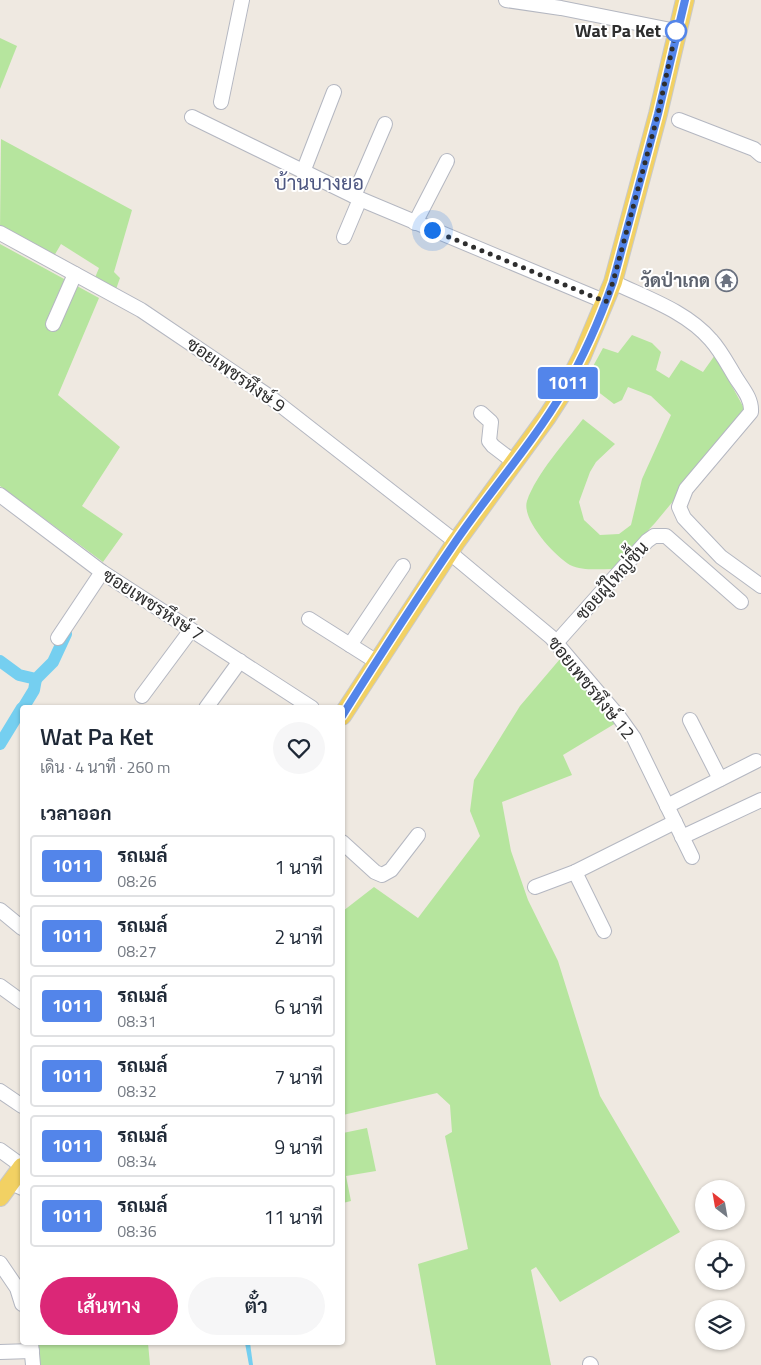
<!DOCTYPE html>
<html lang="th">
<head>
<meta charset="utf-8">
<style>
	body { margin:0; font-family:"Titillium Web",Sarabun,sans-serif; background:#f6f6f7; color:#1f2937; height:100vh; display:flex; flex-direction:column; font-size:19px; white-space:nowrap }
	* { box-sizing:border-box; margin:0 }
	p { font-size:16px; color:#747a83 }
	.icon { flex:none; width:28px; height:28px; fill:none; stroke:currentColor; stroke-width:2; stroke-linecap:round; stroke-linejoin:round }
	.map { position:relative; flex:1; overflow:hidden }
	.sheet { position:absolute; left:20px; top:705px; width:325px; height:640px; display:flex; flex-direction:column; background:#fff; border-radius:5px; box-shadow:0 1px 4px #0004 }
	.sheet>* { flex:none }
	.badge { padding:0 10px; border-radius:4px; font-size:18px; line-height:32px }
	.needle { width:32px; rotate:329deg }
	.controls { position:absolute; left:695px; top:1180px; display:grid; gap:10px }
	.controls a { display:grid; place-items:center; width:50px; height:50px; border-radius:50%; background:#fff; box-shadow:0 1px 4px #0004; font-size:25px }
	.you { position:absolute; width:25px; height:25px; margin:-12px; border:4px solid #fff; border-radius:50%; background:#1a73e8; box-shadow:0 0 0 8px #1a73e833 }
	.map>.badge { position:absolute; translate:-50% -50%; box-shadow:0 0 0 2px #fff }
	h2 { padding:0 20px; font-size:19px; line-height:45px }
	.round { display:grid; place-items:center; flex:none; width:52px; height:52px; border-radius:26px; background:#f6f6f7 }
	.summary { display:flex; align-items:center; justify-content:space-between; height:85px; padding:0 20px }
	h1 { font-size:24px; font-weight:600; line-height:38px }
	.action { display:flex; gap:10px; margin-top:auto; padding:10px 20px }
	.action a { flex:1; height:58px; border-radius:30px; background:#db2777; color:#fff; font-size:20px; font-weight:600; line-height:58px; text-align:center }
	.action a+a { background:#f6f6f7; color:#1f2937 }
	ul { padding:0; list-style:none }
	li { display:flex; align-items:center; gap:15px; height:62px; margin:0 10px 8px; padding:0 10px; border:2px solid #e0e1e3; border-radius:5px }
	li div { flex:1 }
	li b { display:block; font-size:19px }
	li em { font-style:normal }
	li .badge { min-width:55px; font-weight:700; text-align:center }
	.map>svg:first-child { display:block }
	.green { fill:#b6e59e }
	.water { fill:#75cff0 }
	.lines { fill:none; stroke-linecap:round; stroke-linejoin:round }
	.canal { stroke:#75cff0; stroke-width:12 }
	.minor-casing { stroke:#b4b7c1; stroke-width:16 }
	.major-casing { stroke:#c9c9c9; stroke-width:20 }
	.minor { stroke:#fff; stroke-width:14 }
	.major { stroke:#f2d163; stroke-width:18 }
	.line-casing { stroke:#fff; stroke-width:11 }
	.line { stroke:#5385ea; stroke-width:8 }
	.walk { stroke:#2e2e2e; stroke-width:5; stroke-dasharray:0 9 }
	.stop-dot { fill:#fff; stroke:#5385ea; stroke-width:2.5 }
	.labels { text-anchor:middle; stroke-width:4; stroke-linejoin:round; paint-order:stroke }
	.stop-label { font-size:18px; font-weight:bold; fill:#2e2e2e; stroke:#fff; text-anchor:end }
	.worship-label { font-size:18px; font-weight:bold; fill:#5b616d; stroke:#fff; text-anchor:end }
	.street-label { font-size:18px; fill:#2e2e2e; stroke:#fff }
	.quarter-label { font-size:20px; fill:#4d5680; stroke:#fff }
</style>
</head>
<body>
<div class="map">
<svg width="761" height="1365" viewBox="0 0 761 1365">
	<rect width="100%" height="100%" fill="#efe9e1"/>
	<!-- green -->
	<g class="green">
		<path d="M0,38L17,46L0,89Z"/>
		<path d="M1,139L132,210L114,272L120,278L115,292L94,280L99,268L61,244L54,256L0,229Z"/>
		<path d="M0,244L99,298L58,395L120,447L82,506L123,534L103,562L0,486Z"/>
		<path d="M632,335L652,343L661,352L656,370L669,378L681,360L703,372L715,355L745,410L742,418L655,523L612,569C598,569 583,571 570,565C555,556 521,520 527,501C536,474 566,441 583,419L615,444L596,462L590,472L579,502L584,520L600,535L619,534L631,525L642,479L671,415L651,396L628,387L622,400L614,404L588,384L591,370L603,348L618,353Z"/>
		<path d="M560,659L616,723L563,755L572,775L502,802L511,851L528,900L558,961L600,1096L680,1232L560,1302L536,1267L531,1270L551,1365H436L418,1264L468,1249L445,1136L452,1132L450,1105L437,1093L343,1115V911L374,887L418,918L480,836L470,811L474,780L520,706Z"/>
		<path d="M367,1128L376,1171L346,1176L351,1201L343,1203V1133Z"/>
		<path d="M37,1343H148L150,1365H38Z"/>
	</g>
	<!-- water -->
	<path class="water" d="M245,1343H250L253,1365H249Z"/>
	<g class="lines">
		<!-- canal -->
		<g class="canal">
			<path d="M0,661L19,675L36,679L53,662L66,634"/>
			<path d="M23,708L34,690L36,679"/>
			<path d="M0,744L22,708"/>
		</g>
		<defs>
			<g id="minor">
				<path d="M506,0L561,8L676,31"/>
				<path d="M221,102L242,0"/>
				<path d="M192,117L360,199L606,302"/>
				<path d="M679,120L754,149L761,155"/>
				<path d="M303,172L334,92"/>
				<path d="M354,196L385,124"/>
				<path d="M415,223L447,161"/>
				<path d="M0,233L141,310L270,397L456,542"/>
				<path d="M344,237L360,199"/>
				<path d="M613,282C646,298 686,311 711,340C721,351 728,365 736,378C743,389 752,399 751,412L686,489L679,507L684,518L721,557L761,586"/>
				<path d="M53,324L75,274"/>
				<path d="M481,413L491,422L489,441L493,446L514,462"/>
				<path d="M0,495L102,572L312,708"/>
				<path d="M449,552L551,637L619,717L634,738L692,857"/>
				<path d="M309,619L377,662"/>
				<path d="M58,638L102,572"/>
				<path d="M556,643L647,541L654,536H666L741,602"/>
				<path d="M350,645L403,566"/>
				<path d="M142,696L191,630"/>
				<path d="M206,708L240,661"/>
				<path d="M690,720L720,779"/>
				<path d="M667,806L756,761"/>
				<path d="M682,837L761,800"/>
				<path d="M342,842L375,872L382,875L391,870L418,835"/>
				<path d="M575,872L604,931"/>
				<path d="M535,887L575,872L675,822"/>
				<path d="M0,910L22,928"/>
				<path d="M0,986L22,1002"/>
				<path d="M0,1091L22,1106"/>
				<path d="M0,1150L22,1166"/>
				<path d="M11,1183L22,1188"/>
				<path d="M0,1263L17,1288L22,1304"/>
				<path d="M31,1343L33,1365"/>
				<path d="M0,1352L32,1351"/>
				<path d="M590,1364L591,1365"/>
			</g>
			<g id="major">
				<path d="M342,716L456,542L547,417L565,389L582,356L613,282L658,114L685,0"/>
				<path d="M0,1197L22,1167"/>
			</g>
		</defs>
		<!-- minor casing -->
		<use href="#minor" class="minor-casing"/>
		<!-- major casing -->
		<use href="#major" class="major-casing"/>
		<!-- minor -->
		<use href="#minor" class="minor"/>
		<!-- major -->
		<use href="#major" class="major"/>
	</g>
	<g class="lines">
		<defs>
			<path id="line" d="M342,716C379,657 417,598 456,541C491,490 533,443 564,390C584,356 600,319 613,282L658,114L685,0"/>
		</defs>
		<!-- line casing -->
		<use href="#line" class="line-casing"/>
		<!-- line -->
		<use href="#line" class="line"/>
		<!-- walk -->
		<path class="walk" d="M432,230L606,302L613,282L658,114L676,31"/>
	</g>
	<!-- icons -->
	<defs>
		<symbol id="temple-ring" viewBox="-11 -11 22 22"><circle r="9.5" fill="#fff" stroke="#6b7280" stroke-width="1.5"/><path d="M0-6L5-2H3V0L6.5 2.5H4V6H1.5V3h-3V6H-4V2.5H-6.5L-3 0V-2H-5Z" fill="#6b7280"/></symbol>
	</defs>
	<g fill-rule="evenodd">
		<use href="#temple-ring" x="714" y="268" width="25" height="25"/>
	</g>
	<!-- markers -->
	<circle class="stop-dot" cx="676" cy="31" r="10"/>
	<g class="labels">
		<!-- stop labels -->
		<g class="stop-label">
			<text x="661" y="37">Wat Pa Ket</text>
		</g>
		<!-- worship labels -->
		<g class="worship-label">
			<text x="710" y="287">วัดป่าเกด</text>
		</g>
		<!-- street labels -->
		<g class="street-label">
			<text transform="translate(236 375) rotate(35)" y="6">ซอยเพชรหึงษ์ 9</text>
			<text transform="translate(612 581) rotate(-48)" y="6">ซอยผู้ใหญ่ชื้น</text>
			<text transform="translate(153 605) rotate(33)" y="6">ซอยเพชรหึงษ์ 7</text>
			<text transform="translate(591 688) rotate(51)" y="6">ซอยเพชรหึงษ์ 12</text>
		</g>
		<!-- quarter labels -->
		<g class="quarter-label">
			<text x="319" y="190">บ้านบางยอ</text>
		</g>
	</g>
</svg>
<div class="controls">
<a><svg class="needle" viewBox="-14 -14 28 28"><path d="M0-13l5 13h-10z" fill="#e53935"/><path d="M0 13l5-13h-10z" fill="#747a83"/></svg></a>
<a><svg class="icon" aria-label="locate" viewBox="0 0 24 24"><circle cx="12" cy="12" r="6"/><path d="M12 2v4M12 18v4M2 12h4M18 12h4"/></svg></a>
<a><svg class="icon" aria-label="layers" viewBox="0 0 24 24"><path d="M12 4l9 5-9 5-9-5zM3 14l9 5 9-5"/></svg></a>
</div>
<div class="you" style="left:432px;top:230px"></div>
<b class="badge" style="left:568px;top:383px;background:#5385ea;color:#fff">1011</b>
<section class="sheet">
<div class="summary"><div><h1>Wat Pa Ket</h1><p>เดิน · 4 นาที · 260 m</p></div><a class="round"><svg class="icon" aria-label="heart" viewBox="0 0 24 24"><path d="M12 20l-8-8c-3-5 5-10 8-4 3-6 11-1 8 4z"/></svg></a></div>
<h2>เวลาออก</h2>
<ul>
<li><span class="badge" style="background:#5385ea;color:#fff">1011</span><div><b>รถเมล์</b><p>08:26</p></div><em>1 นาที</em></li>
<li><span class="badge" style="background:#5385ea;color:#fff">1011</span><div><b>รถเมล์</b><p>08:27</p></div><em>2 นาที</em></li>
<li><span class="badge" style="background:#5385ea;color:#fff">1011</span><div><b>รถเมล์</b><p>08:31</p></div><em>6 นาที</em></li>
<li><span class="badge" style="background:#5385ea;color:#fff">1011</span><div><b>รถเมล์</b><p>08:32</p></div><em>7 นาที</em></li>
<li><span class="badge" style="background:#5385ea;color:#fff">1011</span><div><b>รถเมล์</b><p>08:34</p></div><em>9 นาที</em></li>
<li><span class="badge" style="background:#5385ea;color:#fff">1011</span><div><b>รถเมล์</b><p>08:36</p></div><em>11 นาที</em></li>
</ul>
<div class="action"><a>เส้นทาง</a><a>ตั๋ว</a></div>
</section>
</div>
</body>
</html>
